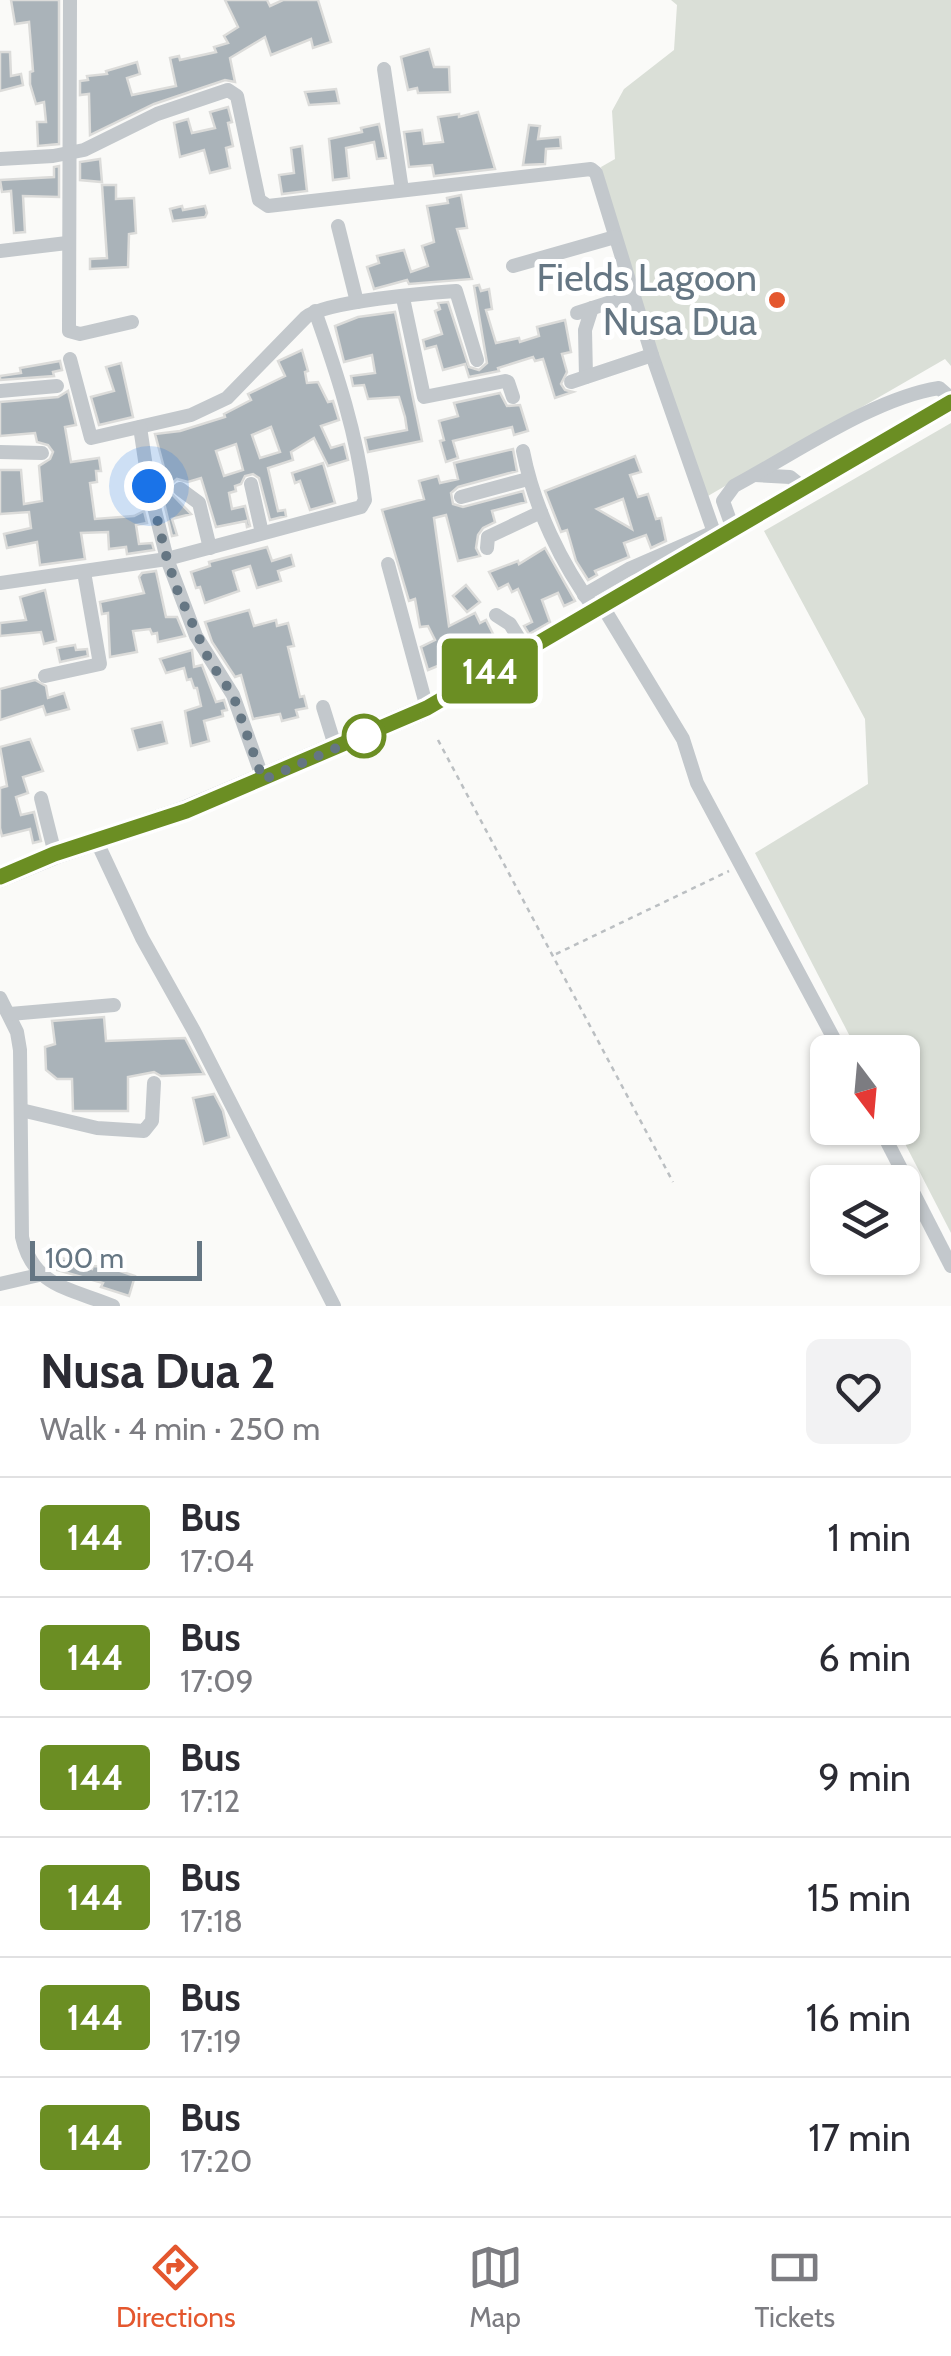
<!DOCTYPE html>
<html lang="en">
<head>
<meta charset="utf-8">
<style>
	body { margin:0; font-family:Cabin,sans-serif; background:#f2f2f3; color:#2b2b33; height:100vh; display:flex; flex-direction:column; font-size:38px; white-space:nowrap }
	* { box-sizing:border-box; margin:0 }
	p { font-size:32px; color:#7c7c81 }
	.icon { flex:none; width:55px; height:55px; fill:none; stroke:currentColor; stroke-width:2; stroke-linecap:round; stroke-linejoin:round }
	.map { position:relative; height:1306px; overflow:hidden }
	.side { display:flex; flex-direction:column; background:#fff; flex:1 }
	.side>* { flex:none }
	.badge { padding:0 20px; border-radius:8px; font-size:35px; line-height:65px }
	.needle { width:65px; rotate:164deg }
	.buttons { position:absolute; left:810px; top:1035px; display:grid; gap:20px }
	.buttons a { display:grid; place-items:center; width:110px; height:110px; border-radius:15px; background:#fff; box-shadow:0 2px 8px #0004; font-size:50px }
	.scale { position:absolute; left:30px; bottom:25px; width:172px; box-sizing:border-box; padding-left:10px; border:5px solid #657683; border-top:0; font-size:28px; line-height:35px; white-space:nowrap; color:#657683; -webkit-text-stroke:8px #fff; paint-order:stroke }
	.you { position:absolute; width:50px; height:50px; margin:-25px; border:8px solid #fff; border-radius:50%; background:#1a73e8; box-shadow:0 0 0 15px #1a73e833 }
	.map>.badge { position:absolute; translate:-50% -50%; box-shadow:0 0 0 5px #fff }
	.round { display:grid; place-items:center; flex:none; width:105px; height:105px; border-radius:15px; background:#f2f2f3 }
	.headline { display:flex; align-items:center; justify-content:space-between; height:170px; padding:0 40px }
	h1 { font-size:48px; font-weight:700; line-height:75px }
	ul { padding:0; list-style:none }
	li { display:flex; align-items:center; gap:30px; height:120px; padding:0 40px; border-top:2px solid #e1e1e2 }
	li div { flex:1 }
	li b { display:block; font-size:38px }
	li em { font-style:normal }
	li .badge { min-width:110px; font-weight:700; text-align:center }
	.dock { display:flex; justify-content:space-around; align-items:center; height:140px; border-top:2px solid #e1e1e2; background:#fff; font-size:28px; color:#7c7c81 }
	.dock a { display:grid; justify-items:center; gap:5px }
	.dock .active { color:#e4572e }
	.map>svg:first-child { display:block }
	.green { fill:#dadfd7 }
	.building { fill:#aab3b9; stroke:#dcdcda; stroke-width:2.5; fill-rule:evenodd }
	.lines { fill:none; stroke-linecap:round; stroke-linejoin:round }
	.major-casing { stroke:#b5babe; stroke-width:21 }
	.path { stroke:#bbbfc2; stroke-width:2.5; stroke-dasharray:5 5; stroke-linecap:butt }
	.minor { stroke:#c3c8cc; stroke-width:14 }
	.major { stroke:#fff; stroke-width:18 }
	.line-casing { stroke:#fff; stroke-width:22 }
	.line { stroke:#6b8e23; stroke-width:15 }
	.walk { stroke:#657683; stroke-width:10; stroke-dasharray:0 18 }
	.poi-dot { fill:#e4572e; stroke:#fff; stroke-width:4 }
	.stop-dot { fill:#fff; stroke:#6b8e23; stroke-width:5 }
	.labels { text-anchor:middle; stroke-width:10; stroke-linejoin:round; paint-order:stroke }
	.poi-label { font-size:38px; fill:#657683; stroke:#fff; text-anchor:end }
</style>
</head>
<body>
<div class="map">
<svg width="951" height="1306" viewBox="0 0 951 1306">
	<rect width="100%" height="100%" fill="#fafaf8"/>
	<!-- green -->
	<g class="green">
		<path d="M671,0H951V366L945,359L701,500L629,269L601,167L615,159L612,111L624,89L674,50L677,5Z"/>
		<path d="M951,423V1233L897,1128H902V1052H858L755,853L868,784L865,719L764,531Z"/>
	</g>
	<!-- building -->
	<g class="building">
		<path d="M11,0H59V144L38,146L37,122H46L44,102L36,104L30,84V72L33,71L29,22L15,24Z"/>
		<path d="M225,0H267L270,6L283,0H318L331,42L313,48L311,39L271,55L265,37L230,58L235,82L225,80L154,104L90,135L89,94L80,95V81L88,80L87,76L107,74L106,71L137,62L140,74L127,78L132,95L176,86L170,58L179,56L180,60L216,52L214,47L228,43L224,36L238,27Z"/>
		<path d="M429,49L434,67H449L450,92L418,93L417,88L408,90L401,57Z"/>
		<path d="M0,52H10L11,76L21,74L23,85L0,91Z"/>
		<path d="M336,89L339,103L309,105L305,92Z"/>
		<path d="M228,107L232,122L228,123L233,146L226,148L230,168L210,173L204,150L180,157L174,123L188,119L192,133L215,128L210,112Z"/>
		<path d="M478,112L495,169L434,176L432,165L409,167L404,132L422,130L424,144L443,142L438,117L459,114V117Z"/>
		<path d="M379,124L386,158L377,159L374,142L346,148L349,178L333,180L329,139L362,132L361,128Z"/>
		<path d="M529,125L540,126L538,139L560,137L561,148L546,149L545,164L523,165Z"/>
		<path d="M302,146L307,191L282,194L279,175L294,173L291,148Z"/>
		<path d="M100,159L102,182L80,180V162Z"/>
		<path d="M59,166V197L23,196L25,232L14,233L11,191L2,192L0,180L54,177V167Z"/>
		<path d="M102,185H116V199L134,198L136,233L129,234L128,267L90,269V259L107,258Z"/>
		<path d="M461,195L467,228L457,229L472,279L409,284L407,280L374,289L367,267L379,263L377,256L404,250L411,272L428,266L422,246L434,242L427,206L448,203L447,198Z"/>
		<path d="M182,206L183,210L205,206L207,213L205,217L173,221L170,209Z"/>
		<path d="M479,285L481,291L489,289L492,309L486,310L496,343L519,338L520,342L539,336L537,327L565,320L571,352L562,354L567,372L561,384L565,390L573,392L555,398L543,359L535,361L533,357L498,368L499,371L469,377L465,364L443,370L436,346L425,349L423,340L442,334L435,311L440,309L438,303L448,302L469,367L479,370L487,363L474,286Z"/>
		<path d="M395,312L422,441L368,452L365,438L407,430L405,417L399,397L368,399L364,385L353,386L351,376L375,373L372,355L344,362L335,326L358,317Z"/>
		<path d="M302,350L308,371L305,372L307,383L318,382L328,402L333,401L339,420L321,426L331,448L344,444L348,460L328,466L314,438L291,452L293,460L268,468L278,511L285,510L286,516L270,520L259,478L253,474L245,476L241,484L235,486L236,491L229,493L232,509L245,506L250,526L247,527L246,521L216,527L201,478L188,482L177,479L171,484L170,492L191,514L172,519L177,535L172,536L159,482L167,479L155,434L180,431L225,417L224,414L251,400L248,394L285,376L278,361ZM271,427L280,452L260,458L252,435ZM236,444L243,470L224,476L216,451Z"/>
		<path d="M60,361L62,370L53,372L54,376L0,380V376L21,373L20,368Z"/>
		<path d="M121,363L133,417L99,425L91,397L114,391L106,367Z"/>
		<path d="M68,391L76,425L65,427L71,462L99,458L101,471H96L97,482L90,483L95,519L134,516L144,511L147,523L136,525L139,544L152,543L154,550L127,554L126,547L109,549L108,532L81,533L85,559L40,565L37,542L7,548L4,534L31,528L29,512L0,514V470H21L24,504L42,501L39,466L50,459L53,452L48,445L37,442L35,433L0,436V402L58,397Z"/>
		<path d="M500,393L507,406L520,405L528,431L514,435L512,427L453,441L458,458L446,462L440,441L444,440L439,421L458,416L454,403Z"/>
		<path d="M513,449L517,471L458,487L451,493L453,504L463,507L523,491L526,502L492,511L495,522L483,528L478,535L476,548L480,556L458,561L446,515L434,518L449,626L475,613L480,623L486,620L495,638L468,652L466,648L443,659L445,663L428,670L421,647L435,640L428,626L420,627L415,599L409,601L382,510L424,499L419,481L438,476L440,483L458,479L454,463Z"/>
		<path d="M635,456L641,472L630,475L638,497L648,494L656,519L661,518L666,541L651,548L646,535L624,543L629,557L595,571L597,575L588,580L576,561L567,530L561,532L545,491ZM623,499L632,529L597,509Z"/>
		<path d="M323,463L335,503L310,510L300,481L295,483L292,473Z"/>
		<path d="M267,547L272,561L291,555L294,566L278,571L281,581L257,588L250,566L233,571L239,591L205,603L200,587L196,588L191,572L210,566L209,562Z"/>
		<path d="M545,548L575,601L564,606L558,593L542,600L550,622L529,634L524,626L532,622L518,589L512,592L508,584L498,589L489,572L518,561L519,564Z"/>
		<path d="M156,571L166,617H177L185,636L158,642L157,633L152,634L150,629L133,631L137,652L110,657L108,613L102,614L100,602L144,593L139,577L142,573Z"/>
		<path d="M466,585L480,602L467,612L453,596Z"/>
		<path d="M45,590L56,641L44,644L41,632L0,636V623L26,620L20,597Z"/>
		<path d="M249,610L254,626L276,620L277,626L288,623L294,646L288,647L300,697L304,696L307,708L296,710L298,717L282,721L280,714L253,719L241,675L235,677L212,642L205,622Z"/>
		<path d="M75,645L76,650L87,649L88,656L60,662L57,648Z"/>
		<path d="M192,650L194,667L202,665L216,702L224,700L227,710L222,711L223,716L204,721L209,741L191,746L185,711L201,706L197,688H194L191,679L187,680L184,668L166,673L160,659Z"/>
		<path d="M35,680L46,686L48,698L64,693L69,709L46,715L43,706L0,720V689Z"/>
		<path d="M162,722L167,743L138,750L132,729Z"/>
		<path d="M30,739L43,771L23,777L28,793L16,797L21,815L34,812L41,841L33,843L30,829L2,836L0,828V788L7,786L0,747Z"/>
		<path d="M104,1017L106,1041L185,1038L204,1074L161,1076L154,1072L128,1077V1111H73L72,1079H57L46,1070L45,1047L55,1044L52,1021Z"/>
		<path d="M214,1094L223,1111L229,1137L204,1144L193,1098Z"/>
		<path d="M62,1258L92,1269L93,1266L108,1267L135,1276L129,1296L101,1287L103,1283L57,1270Z"/>
	</g>
	<g class="lines">
		<defs>
			<path id="major" d="M0,877L55,854L185,811L427,708L951,402"/>
		</defs>
		<!-- major casing -->
		<use href="#major" class="major-casing"/>
		<!-- path -->
		<g class="path">
			<path d="M438,740L673,1182"/>
			<path d="M556,954L729,871"/>
		</g>
		<!-- minor -->
		<g class="minor">
			<path d="M70,0L69,331L80,334L132,322"/>
			<path d="M384,69L402,190"/>
			<path d="M0,159L53,156L84,150L157,114L228,90L237,96L259,200L268,206L591,169L596,173L652,355L717,541"/>
			<path d="M338,226L357,302"/>
			<path d="M0,251L67,243"/>
			<path d="M513,266L615,237"/>
			<path d="M403,298L424,397L505,381L508,382L513,397"/>
			<path d="M577,313L633,295"/>
			<path d="M70,359L91,438L191,415L227,398L306,317C327,301 427,293 456,291L477,360"/>
			<path d="M586,377L585,330L592,308"/>
			<path d="M571,382L652,355"/>
			<path d="M0,391L57,386"/>
			<path d="M140,427L149,487L167,559L196,636L233,695L263,779"/>
			<path d="M523,451C534,507 561,564 596,611"/>
			<path d="M0,452L42,453"/>
			<path d="M755,475L790,477L805,489"/>
			<path d="M251,484L262,533"/>
			<path d="M180,489L199,503L210,548"/>
			<path d="M461,497L528,479"/>
			<path d="M734,532L723,501L734,486C794,454 874,398 939,388L951,398"/>
			<path d="M487,548L488,537L541,512"/>
			<path d="M388,564L427,708"/>
			<path d="M0,583L167,559L361,507L365,500C357,434 337,373 315,311"/>
			<path d="M584,595L629,569L714,532"/>
			<path d="M603,607L683,739L697,783L841,1052"/>
			<path d="M496,615L510,624L526,650"/>
			<path d="M45,676L100,664L84,572"/>
			<path d="M323,707L336,749"/>
			<path d="M41,798L55,854"/>
			<path d="M96,840L142,938L194,1031L334,1306"/>
			<path d="M0,998L17,1032L20,1050L22,1237C33,1287 70,1288 113,1306"/>
			<path d="M10,1014L114,1005"/>
			<path d="M21,1110L97,1128L144,1131L152,1121L154,1083"/>
			<path d="M880,1128L951,1266"/>
			<path d="M0,1284L39,1275"/>
		</g>
		<!-- major -->
		<use href="#major" class="major"/>
	</g>
	<g class="lines">
		<defs>
			<path id="line" d="M0,877L54,854L186,811L427,708L951,402"/>
		</defs>
		<!-- line casing -->
		<use href="#line" class="line-casing"/>
		<!-- line -->
		<use href="#line" class="line"/>
		<!-- walk -->
		<path class="walk" d="M149,486L167,559L178,592L210,662L233,695L263,780L366,735L364,736"/>
	</g>
	<!-- markers -->
	<circle class="poi-dot" cx="777" cy="300" r="10"/>
	<circle class="stop-dot" cx="364" cy="736" r="20"/>
	<g class="labels">
		<!-- poi labels -->
		<g class="poi-label">
			<text x="757" y="291">Fields Lagoon<tspan x="757" dy="44">Nusa Dua</tspan></text>
		</g>
	</g>
</svg>
<div class="buttons">
<a><svg class="needle" viewBox="-14 -14 28 28"><path d="M0-13l5 13h-10z" fill="#e53935"/><path d="M0 13l5-13h-10z" fill="#7c7c81"/></svg></a>
<a><svg class="icon" aria-label="layers" viewBox="0 0 24 24"><path d="M12 4l9 5-9 5-9-5zM3 14l9 5 9-5"/></svg></a>
</div>
<div class="scale">100 m</div>
<div class="you" style="left:149px;top:486px"></div>
<b class="badge" style="left:490px;top:671px;background:#6b8e23;color:#fff">144</b>
</div>
<section class="side">
<div class="headline"><div><h1>Nusa Dua 2</h1><p>Walk · 4 min · 250 m</p></div><a class="round"><svg class="icon" aria-label="heart" viewBox="0 0 24 24"><path d="M12 20l-8-8c-3-5 5-10 8-4 3-6 11-1 8 4z"/></svg></a></div>
<ul>
<li><span class="badge" style="background:#6b8e23;color:#fff">144</span><div><b>Bus</b><p>17:04</p></div><em>1 min</em></li>
<li><span class="badge" style="background:#6b8e23;color:#fff">144</span><div><b>Bus</b><p>17:09</p></div><em>6 min</em></li>
<li><span class="badge" style="background:#6b8e23;color:#fff">144</span><div><b>Bus</b><p>17:12</p></div><em>9 min</em></li>
<li><span class="badge" style="background:#6b8e23;color:#fff">144</span><div><b>Bus</b><p>17:18</p></div><em>15 min</em></li>
<li><span class="badge" style="background:#6b8e23;color:#fff">144</span><div><b>Bus</b><p>17:19</p></div><em>16 min</em></li>
<li><span class="badge" style="background:#6b8e23;color:#fff">144</span><div><b>Bus</b><p>17:20</p></div><em>17 min</em></li>
</ul>
</section>
<nav class="dock">
<a class="active"><svg class="icon" aria-label="directions" viewBox="0 0 24 24"><path d="M12 3l9 9-9 9-9-9zM9 14v-3h6M13 9l2 2-2 2"/></svg>Directions</a>
<a><svg class="icon" aria-label="map" viewBox="0 0 24 24"><path d="M3 6l6-2 6 2 6-2v14l-6 2-6-2-6 2zM9 4v14M15 6v14"/></svg>Map</a>
<a><svg class="icon" aria-label="tickets" viewBox="0 0 24 24"><path d="M3 7h18v10H3zM15 7v10"/></svg>Tickets</a>
</nav>
</body>
</html>
